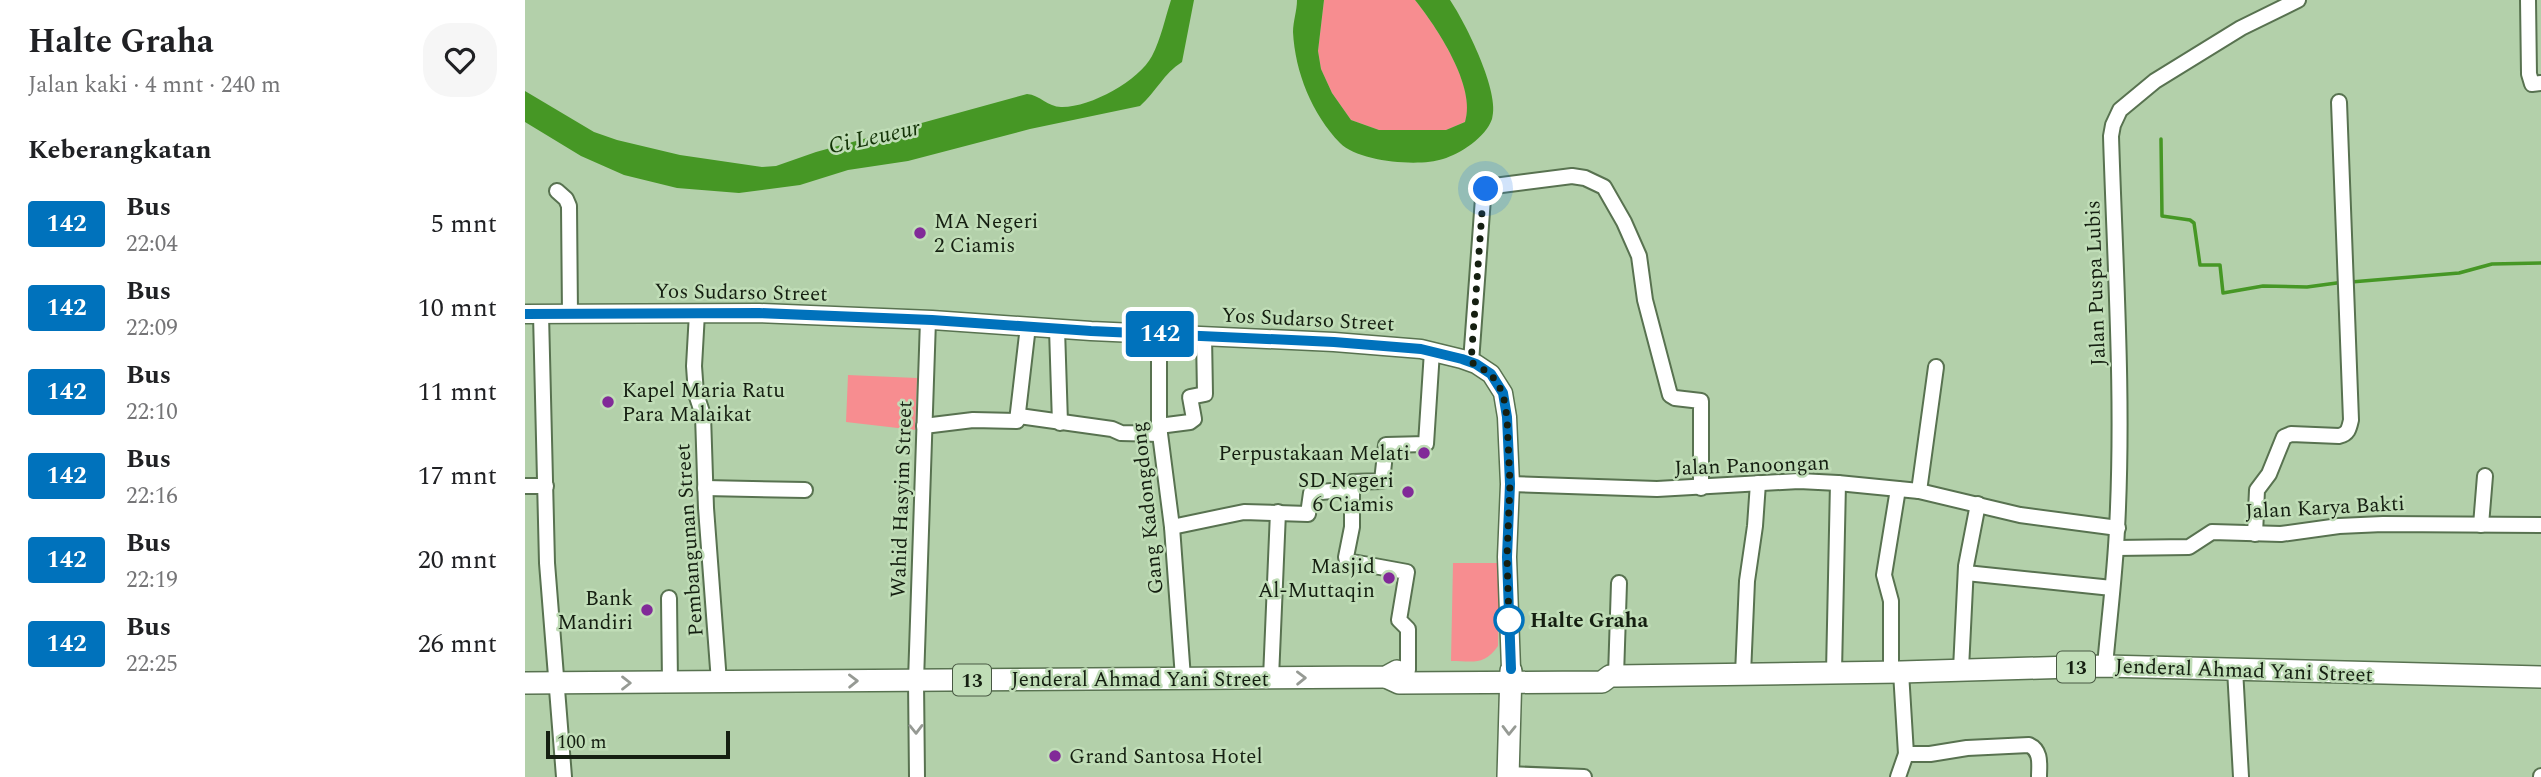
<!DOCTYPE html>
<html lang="id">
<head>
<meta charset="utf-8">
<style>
	body { margin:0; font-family:Spectral,serif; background:#f6f6f6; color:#202124; height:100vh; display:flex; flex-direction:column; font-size:26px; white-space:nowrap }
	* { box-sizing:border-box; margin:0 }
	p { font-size:23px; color:#757577 }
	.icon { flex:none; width:38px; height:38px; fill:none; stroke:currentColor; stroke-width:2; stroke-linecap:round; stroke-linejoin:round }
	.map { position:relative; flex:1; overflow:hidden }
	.drawer { display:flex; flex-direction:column; background:#fff; width:525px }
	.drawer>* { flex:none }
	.badge { padding:0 14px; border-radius:5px; font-size:24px; line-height:46px }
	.scale { position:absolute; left:21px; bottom:18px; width:184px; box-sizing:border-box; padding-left:7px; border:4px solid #151f11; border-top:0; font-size:19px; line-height:24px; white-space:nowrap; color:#151f11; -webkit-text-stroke:5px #c0ddb7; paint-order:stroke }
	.you { position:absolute; width:35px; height:35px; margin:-18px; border:5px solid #fff; border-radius:50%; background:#1a73e8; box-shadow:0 0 0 10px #1a73e833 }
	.map>.badge { position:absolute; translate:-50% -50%; box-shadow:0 0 0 4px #fff }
	h2 { padding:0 28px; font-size:26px; line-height:63px }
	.round { display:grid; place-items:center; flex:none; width:74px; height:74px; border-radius:28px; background:#f6f6f6 }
	.headline { display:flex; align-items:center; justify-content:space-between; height:119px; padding:0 28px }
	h1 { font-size:33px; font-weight:700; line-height:52px }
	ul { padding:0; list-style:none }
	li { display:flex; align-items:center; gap:21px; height:84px; padding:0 28px }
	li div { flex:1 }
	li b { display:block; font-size:26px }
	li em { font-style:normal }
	li .badge { min-width:77px; font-weight:700; text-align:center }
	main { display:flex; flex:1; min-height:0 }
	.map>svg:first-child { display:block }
	.green { fill:#f78d90 }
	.water { fill:#469725 }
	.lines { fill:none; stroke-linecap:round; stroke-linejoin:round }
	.stream { stroke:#469725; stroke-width:3.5 }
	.minor-casing { stroke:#587250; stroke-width:18 }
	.major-casing { stroke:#587250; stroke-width:21 }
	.highway-casing { stroke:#587250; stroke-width:24 }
	.minor { stroke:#fff; stroke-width:14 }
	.major { stroke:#fff; stroke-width:18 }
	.highway { stroke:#fff; stroke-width:21 }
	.oneway { stroke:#969a94 }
	.line-casing { stroke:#fff; stroke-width:16 }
	.line { stroke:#0072bc; stroke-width:10 }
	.walk { stroke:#151f11; stroke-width:7; stroke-dasharray:0 12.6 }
	.poi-dot { fill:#812a98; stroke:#c0ddb7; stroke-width:2.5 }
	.stop-dot { fill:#fff; stroke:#0072bc; stroke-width:3.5 }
	.labels { text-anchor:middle; stroke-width:5; stroke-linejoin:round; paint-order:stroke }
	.shield { fill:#c0ddb7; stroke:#485843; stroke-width:2 }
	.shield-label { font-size:19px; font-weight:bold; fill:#151f11 }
	.poi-label { font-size:21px; fill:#151f11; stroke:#c0ddb7; text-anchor:end }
	.street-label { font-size:21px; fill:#151f11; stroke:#c0ddb7 }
	.stop-label { font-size:21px; font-weight:bold; fill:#151f11; stroke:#c0ddb7; text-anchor:start }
	.water-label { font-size:23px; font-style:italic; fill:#123206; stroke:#c0ddb7 }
</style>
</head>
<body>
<main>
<section class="drawer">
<div class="headline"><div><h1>Halte Graha</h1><p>Jalan kaki · 4 mnt · 240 m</p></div><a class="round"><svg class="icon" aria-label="heart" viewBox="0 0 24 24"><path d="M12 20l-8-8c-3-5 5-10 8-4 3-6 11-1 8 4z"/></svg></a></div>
<h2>Keberangkatan</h2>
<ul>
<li><span class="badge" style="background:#0072bc;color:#fff">142</span><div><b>Bus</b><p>22:04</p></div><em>5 mnt</em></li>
<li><span class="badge" style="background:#0072bc;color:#fff">142</span><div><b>Bus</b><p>22:09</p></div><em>10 mnt</em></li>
<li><span class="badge" style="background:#0072bc;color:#fff">142</span><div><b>Bus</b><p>22:10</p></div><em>11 mnt</em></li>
<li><span class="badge" style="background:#0072bc;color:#fff">142</span><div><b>Bus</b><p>22:16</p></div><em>17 mnt</em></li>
<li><span class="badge" style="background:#0072bc;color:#fff">142</span><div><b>Bus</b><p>22:19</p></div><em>20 mnt</em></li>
<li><span class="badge" style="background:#0072bc;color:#fff">142</span><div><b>Bus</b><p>22:25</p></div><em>26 mnt</em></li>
</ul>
</section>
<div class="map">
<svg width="2016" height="777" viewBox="0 0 2016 777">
	<rect width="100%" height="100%" fill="#b3d0aa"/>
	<!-- green -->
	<g class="green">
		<path d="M799,0H890C911,26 952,87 940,122L921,130L906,131L854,130L826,120L807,93L796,69L793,51Z"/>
		<path d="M323,375L392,378L390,430L321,422Z"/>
		<path d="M928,563H975L973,646C959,666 948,661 926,661Z"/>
	</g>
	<!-- water -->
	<g class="water">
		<path d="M646,0H669L657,62C639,73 631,92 615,106L505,129L383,161L323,170L275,185L214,193L152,188L99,175L56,156L0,122V91L69,132L92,140L155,155L237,167L251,166L291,152L502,94C515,95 523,107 536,107C564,108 614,81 627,56C636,39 640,18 646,0Z"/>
		<path d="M772,0H799L793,51L796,69L807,93L826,120L854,130H921L940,122C952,87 911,26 890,0H925C940,22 976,93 967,119C961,137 935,154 918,159C894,167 834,162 815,143C787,114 770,72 768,32C768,21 772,11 772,0Z"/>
	</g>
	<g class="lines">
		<!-- stream -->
		<g class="stream">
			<path d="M1636,139L1637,216L1665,220L1669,223L1675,265H1695L1698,293L1738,286L1782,287L1819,282"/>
			<path d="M1826,282L1934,273L1967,264L2016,263"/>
		</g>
		<defs>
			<g id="minor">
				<path d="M2003,0L2004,74L2007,84L2016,83"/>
				<path d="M32,191L41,199L44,206L45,314"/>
				<path d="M172,313L169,366L171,394L178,415L181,508L194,682"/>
				<path d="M16,314L22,563L39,777"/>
				<path d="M532,329L535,423"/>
				<path d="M634,334V426L647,527L658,678"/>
				<path d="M946,362L958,198L961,189L969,186L1047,176L1060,178L1079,187L1099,222L1114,256L1120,300L1145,395L1150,398L1176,401V488"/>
				<path d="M494,416L587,429L596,433L635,434"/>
				<path d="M399,426L448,420L492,421L503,326"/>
				<path d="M634,426L665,422L669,419L665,397L680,394L679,336"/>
				<path d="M985,484L1132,489L1274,481L1313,483L1394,491L1495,515L1593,528"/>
				<path d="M0,486H21"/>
				<path d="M180,488L280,490"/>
				<path d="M1394,491L1411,367"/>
				<path d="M1956,525L1960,476"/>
				<path d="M647,527L719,512L783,514L786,493L827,489"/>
				<path d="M1730,534L1732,490L1744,474L1759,437L1766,434L1814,436C1823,434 1824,429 1826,420L1814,102"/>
				<path d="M1591,548L1664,547L1687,532L1756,534L1814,526L1858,524L2016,525"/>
				<path d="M1441,573L1587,588"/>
				<path d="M144,598L145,683"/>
				<path d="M1580,666C1584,620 1590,574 1592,529C1599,398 1590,267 1586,136L1588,125L1595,110L1630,81L1716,28L1773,0"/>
				<path d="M1436,669L1441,566L1453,504"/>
				<path d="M1710,669L1716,777"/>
				<path d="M883,670V629L874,620L882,572L822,561L821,557L827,527V482L857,481L861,445L901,444L907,351"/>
				<path d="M1309,672L1313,483"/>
				<path d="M1366,672V601L1359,575L1373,489"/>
				<path d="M1376,672L1381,754H1405L1442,748L1504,745C1517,751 1514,765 1514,777"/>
				<path d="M1218,674L1222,581L1230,526L1233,483"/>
				<path d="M1091,676L1094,583"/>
				<path d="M746,678L753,512"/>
				<path d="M983,774L1059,777"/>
				<path d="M392,777L391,681L403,320"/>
				<path d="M1373,777L1381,754"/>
				<path d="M2016,777V776"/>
			</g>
			<path id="major" d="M0,314L234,313L407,320L566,331L809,342L896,349L937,359L951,364L966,374L978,393L982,417L985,484L982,557L986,669"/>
			<g id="highway">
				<path d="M861,677L874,683L1077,682L1085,676H1091L1376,672L1580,666L2016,677"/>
				<path d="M0,683L861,677L872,671"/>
				<path d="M983,777L986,671"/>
			</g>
		</defs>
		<!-- minor casing -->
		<use href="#minor" class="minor-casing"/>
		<!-- major casing -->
		<use href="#major" class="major-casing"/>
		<!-- highway casing -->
		<use href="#highway" class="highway-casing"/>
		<!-- minor -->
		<use href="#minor" class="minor"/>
		<!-- major -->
		<use href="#major" class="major"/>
		<!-- highway -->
		<use href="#highway" class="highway"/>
	</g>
	<!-- one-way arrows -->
	<defs><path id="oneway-chevron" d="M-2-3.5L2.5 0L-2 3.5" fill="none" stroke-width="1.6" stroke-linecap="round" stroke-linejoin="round" transform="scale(1.75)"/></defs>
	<g class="oneway">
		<use href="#oneway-chevron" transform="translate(776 678) rotate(-1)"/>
		<use href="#oneway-chevron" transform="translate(328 681) rotate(-1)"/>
		<use href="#oneway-chevron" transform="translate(101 683)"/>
		<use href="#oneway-chevron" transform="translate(391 729) rotate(89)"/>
		<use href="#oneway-chevron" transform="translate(984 730) rotate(91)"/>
	</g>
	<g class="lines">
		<defs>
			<path id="line" d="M0,314L234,313L407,320L566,331L809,342L896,349L937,359L951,364L966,374L978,393L982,417L985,484L982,557L986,669"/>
		</defs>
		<!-- line casing -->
		<use href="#line" class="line-casing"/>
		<!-- line -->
		<use href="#line" class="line"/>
		<!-- walk -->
		<path class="walk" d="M961,189L958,198L946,362L966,374L978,393L982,417L985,484L982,557L984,620"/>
	</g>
	<!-- markers -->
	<g class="poi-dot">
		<circle cx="395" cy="233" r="7"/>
		<circle cx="83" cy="402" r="7"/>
		<circle cx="899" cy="453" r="7"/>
		<circle cx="883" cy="492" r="7"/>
		<circle cx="864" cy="578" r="7"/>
		<circle cx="122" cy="610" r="7"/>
		<circle cx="530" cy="756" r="7"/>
	</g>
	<circle class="stop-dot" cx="984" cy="620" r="14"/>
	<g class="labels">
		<!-- shield labels -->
		<g class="shield">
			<rect x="1532" y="651.5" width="38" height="31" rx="5"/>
			<rect x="428" y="664.5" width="38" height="31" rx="5"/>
		</g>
		<g class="shield-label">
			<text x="1551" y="674">13</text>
			<text x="447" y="687">13</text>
		</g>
		<!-- poi labels -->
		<g class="poi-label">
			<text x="409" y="228" text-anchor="start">MA Negeri<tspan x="409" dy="24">2 Ciamis</tspan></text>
			<text x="97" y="397" text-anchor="start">Kapel Maria Ratu<tspan x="97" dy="24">Para Malaikat</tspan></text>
			<text x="885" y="460">Perpustakaan Melati</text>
			<text x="869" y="487">SD Negeri<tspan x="869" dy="24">6 Ciamis</tspan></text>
			<text x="850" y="573">Masjid<tspan x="850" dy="24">Al-Muttaqin</tspan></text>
			<text x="108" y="605">Bank<tspan x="108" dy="24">Mandiri</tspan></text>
			<text x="544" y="763" text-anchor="start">Grand Santosa Hotel</text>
		</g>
		<!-- street labels -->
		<g class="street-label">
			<text transform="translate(1570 283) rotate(-92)" y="7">Jalan Puspa Lubis</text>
			<text transform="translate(216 292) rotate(1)" y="7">Yos Sudarso Street</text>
			<text transform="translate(783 319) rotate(3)" y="7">Yos Sudarso Street</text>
			<text transform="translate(1227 465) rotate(-2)" y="7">Jalan Panoongan</text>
			<text transform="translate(376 499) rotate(-88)" y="7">Wahid Hasyim Street</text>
			<text transform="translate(1800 507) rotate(-3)" y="7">Jalan Karya Bakti</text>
			<text transform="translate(622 508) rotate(-96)" y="7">Gang Kadongdong</text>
			<text transform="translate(164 540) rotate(-94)" y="7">Pembangunan Street</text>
			<text transform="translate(1719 670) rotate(2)" y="7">Jenderal Ahmad Yani Street</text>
			<text x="615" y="686">Jenderal Ahmad Yani Street</text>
		</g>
		<!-- stop labels -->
		<g class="stop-label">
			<text x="1005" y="627">Halte Graha</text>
		</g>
		<!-- water labels -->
		<g class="water-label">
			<text transform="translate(349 136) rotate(-12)" y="8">Ci Leueur</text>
		</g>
	</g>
</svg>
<div class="scale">100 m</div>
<div class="you" style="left:961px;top:189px"></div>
<b class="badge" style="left:635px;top:334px;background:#0072bc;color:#fff">142</b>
</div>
</main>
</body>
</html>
